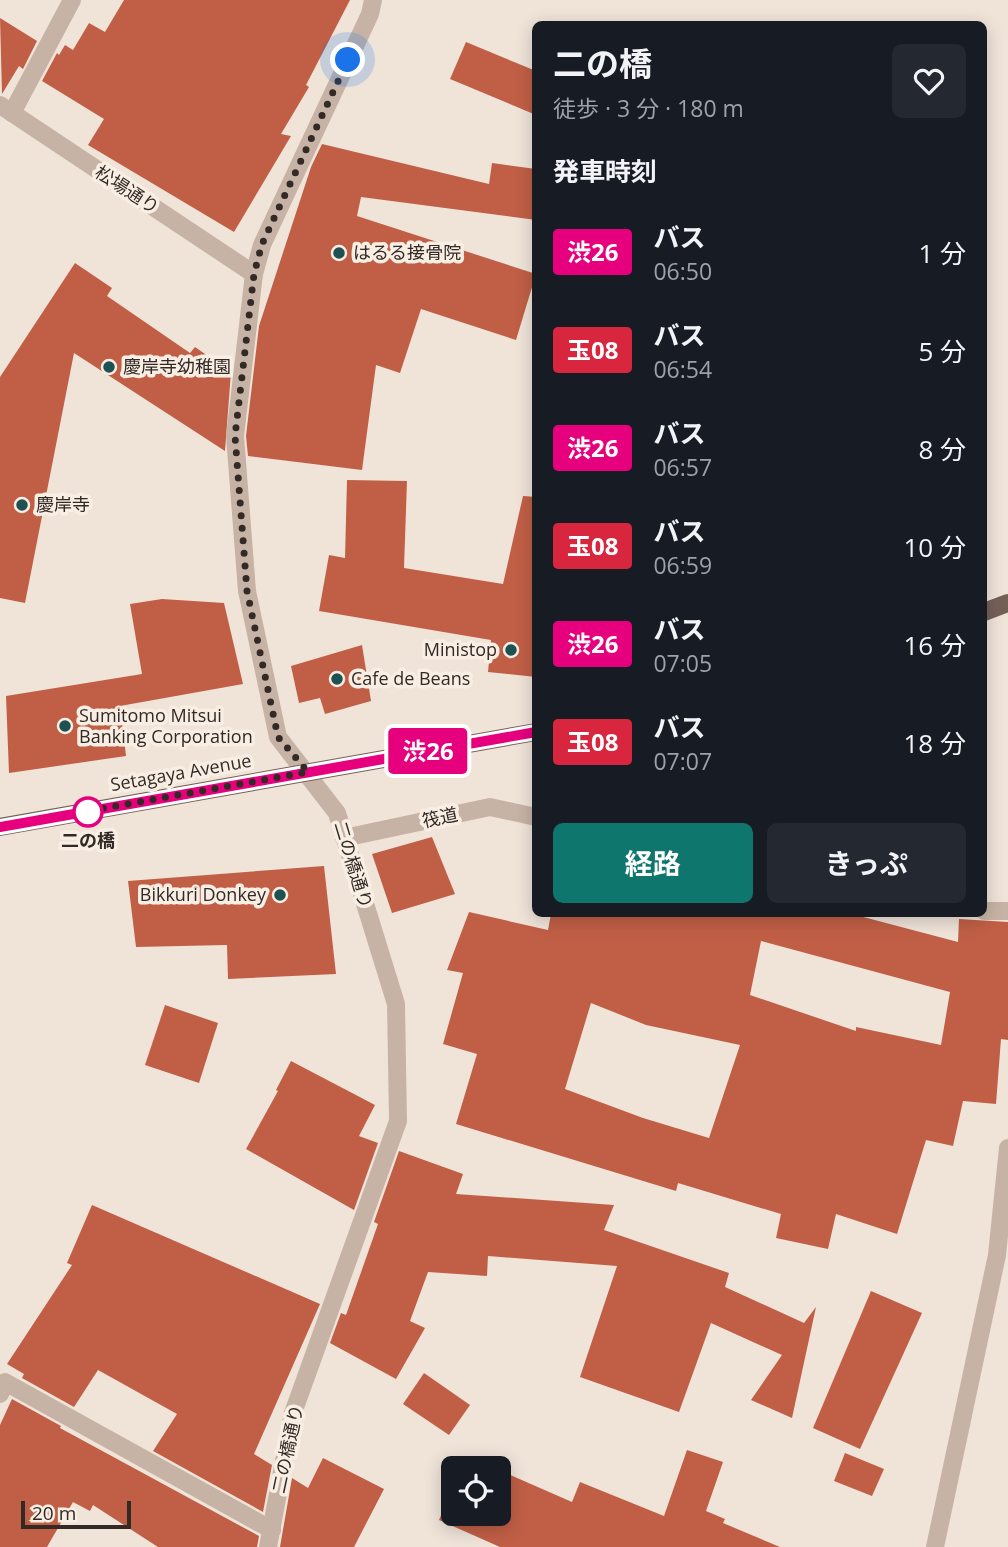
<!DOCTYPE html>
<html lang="ja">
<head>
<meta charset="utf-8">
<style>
	body { margin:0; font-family:"Open Sans","Noto Sans JP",sans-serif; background:#242831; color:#f1f3f6; height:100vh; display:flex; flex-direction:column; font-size:26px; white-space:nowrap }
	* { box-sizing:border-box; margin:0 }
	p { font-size:23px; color:#9ea1a6 }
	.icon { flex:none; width:38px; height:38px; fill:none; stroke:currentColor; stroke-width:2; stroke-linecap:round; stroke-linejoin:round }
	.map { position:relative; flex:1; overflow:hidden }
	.panel { position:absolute; left:532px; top:21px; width:455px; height:896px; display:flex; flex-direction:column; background:#171b24; border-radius:10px; box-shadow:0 4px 18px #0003 }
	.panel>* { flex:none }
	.badge { padding:0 14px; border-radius:5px; font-size:24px; line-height:46px }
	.tools { position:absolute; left:441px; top:1456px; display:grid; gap:14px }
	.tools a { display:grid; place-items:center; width:70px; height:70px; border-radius:10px; background:#171b24; box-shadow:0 4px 18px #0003; font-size:35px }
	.scale { position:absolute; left:21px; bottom:18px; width:110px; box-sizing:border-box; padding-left:7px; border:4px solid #332a26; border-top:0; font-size:19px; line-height:24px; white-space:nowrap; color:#332a26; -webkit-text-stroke:5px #f8eee4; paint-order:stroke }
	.you { position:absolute; width:35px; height:35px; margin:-18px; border:5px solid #fff; border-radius:50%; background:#1a73e8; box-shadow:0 0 0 10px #1a73e833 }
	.map>.badge { position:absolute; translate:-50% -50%; box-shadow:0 0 0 4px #fff }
	h2 { padding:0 21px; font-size:26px; line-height:63px }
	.round { display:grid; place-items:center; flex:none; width:74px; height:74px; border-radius:10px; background:#242831 }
	.headline { display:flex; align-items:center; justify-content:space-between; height:119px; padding:0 21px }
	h1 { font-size:33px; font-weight:700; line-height:52px }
	.button { display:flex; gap:14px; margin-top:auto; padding:14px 21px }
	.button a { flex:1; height:80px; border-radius:10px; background:#0f766e; color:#fff; font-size:28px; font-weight:700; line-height:80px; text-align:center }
	.button a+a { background:#242831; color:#f1f3f6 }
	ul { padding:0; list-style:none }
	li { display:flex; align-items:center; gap:21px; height:98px; padding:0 21px }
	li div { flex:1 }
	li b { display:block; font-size:26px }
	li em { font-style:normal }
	li .badge { min-width:77px; font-weight:700; text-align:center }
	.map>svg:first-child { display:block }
	.building { fill:#c15f46; fill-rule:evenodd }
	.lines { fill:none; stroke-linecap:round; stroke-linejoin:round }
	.minor { stroke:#c7b3a5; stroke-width:18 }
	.primary { stroke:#756058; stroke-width:18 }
	.line-casing { stroke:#fff; stroke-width:16 }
	.line { stroke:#e6007e; stroke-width:10 }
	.walk { stroke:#332a26; stroke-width:7; stroke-dasharray:0 12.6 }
	.poi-dot { fill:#1e5152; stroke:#f8eee4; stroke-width:2.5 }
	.stop-dot { fill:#fff; stroke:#e6007e; stroke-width:3.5 }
	.labels { text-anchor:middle; stroke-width:7; stroke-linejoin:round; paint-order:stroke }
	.street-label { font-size:18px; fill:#332a26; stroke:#f8eee4 }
	.poi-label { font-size:18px; fill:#332a26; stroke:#f8eee4; text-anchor:start }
	.stop-label { font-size:18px; font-weight:bold; fill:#332a26; stroke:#f8eee4 }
</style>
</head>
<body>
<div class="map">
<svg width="1008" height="1547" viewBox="0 0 1008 1547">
	<rect width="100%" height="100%" fill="#f0e4d9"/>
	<!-- building -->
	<g class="building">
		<path d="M124,0H350L306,85L309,87L281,134L291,136L234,232L88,145L104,119L42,81L57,53L59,55L65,45L73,50L89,23L105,32Z"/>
		<path d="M0,18L37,41L23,69L19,66L2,94Z"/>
		<path d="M466,42L536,71V115L450,79Z"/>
		<path d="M322,144L489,184L492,163L536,169V220L361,197L357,216L536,274L516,340L421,309L400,373L376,365L362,470L248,456L246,436L259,326L311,167Z"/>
		<path d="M75,263L112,288L107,296L190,353L195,347L231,372L225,451L74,353L25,603L0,598V377Z"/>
		<path d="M347,480L407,481L404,568L503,584L523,496L536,497V677L488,672L491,640L319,611L329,555L345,558Z"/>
		<path d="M162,599L224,603L243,684L120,706L126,756L9,773L6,696L142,674L130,604Z"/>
		<path d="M362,645L371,701L325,714L320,698L299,703L291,666Z"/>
		<path d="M432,837L455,894L392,913L372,854Z"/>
		<path d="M324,866L336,974L228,979L227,945L136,947L128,881Z"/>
		<path d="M469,912L548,930L551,914H852L958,942L959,919L1008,922V1040L1001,1039L996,1104L963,1101L953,1146L926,1140L897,1234L836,1214L828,1249L776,1238L781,1214L678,1183L676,1191L456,1124L477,1054L443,1044L463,973L447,970ZM761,941L950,992L941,1045L856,1027V1031L750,995ZM591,1003L646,1025L740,1045L709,1138L643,1118L565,1089Z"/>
		<path d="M165,1005L218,1023L199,1083L145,1065Z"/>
		<path d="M291,1061L375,1105L359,1136L378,1143L354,1210L246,1149L278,1091L276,1090Z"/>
		<path d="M399,1151L463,1174L456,1194L614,1205L604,1230L729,1273L725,1287L804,1323L816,1307L792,1418L751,1400L782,1355L711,1323L679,1412L580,1377L617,1266L488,1256L487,1276L428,1272L410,1321L425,1328L396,1379L330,1343L341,1313L346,1315L378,1224L374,1222Z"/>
		<path d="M92,1205L320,1304L254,1454L272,1465L263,1512L153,1451L177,1414L98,1370L74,1407L22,1378L24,1374L7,1364L72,1265L67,1263Z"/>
		<path d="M871,1291L922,1313L860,1449L813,1428Z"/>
		<path d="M424,1373L470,1405L449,1435L403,1404Z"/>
		<path d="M12,1399L61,1426L60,1428L259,1536L257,1547H158L93,1505L90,1511L73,1502L47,1547H0V1425Z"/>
		<path d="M687,1450L723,1462L706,1511L725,1519L723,1523L780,1547H500L439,1520L453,1488V1514H499V1470L572,1502L580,1482L664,1516Z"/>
		<path d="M845,1453L884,1469L872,1496L834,1481Z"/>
		<path d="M323,1458L384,1489L354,1547H280L292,1478L308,1488Z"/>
	</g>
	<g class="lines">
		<!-- minor -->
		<g class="minor">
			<path d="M0,105L254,274"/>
			<path d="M12,113L72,0"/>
			<path d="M344,838L490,807L536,817"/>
			<path d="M984,911H1008"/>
			<path d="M0,1394L5,1382L272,1530"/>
			<path d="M268,1547L293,1413L398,1121L396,1004L337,813L278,737L247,591L235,436L254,274L262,245L370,14L373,0"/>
			<path d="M935,1547L997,1255L1008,1148"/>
		</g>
		<!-- primary -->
		<g class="primary">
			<path d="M984,612L1008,603"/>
			<path d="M0,827L536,732"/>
		</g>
	</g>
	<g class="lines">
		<defs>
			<path id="line" d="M0,827L536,732"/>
		</defs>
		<!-- line casing -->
		<use href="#line" class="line-casing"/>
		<!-- line -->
		<use href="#line" class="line"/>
		<!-- walk -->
		<path class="walk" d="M88,812L77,813L308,772L278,737L247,591L235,436L254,274L262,244L348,60"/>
	</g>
	<!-- markers -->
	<g class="poi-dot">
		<circle cx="339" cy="253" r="7"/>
		<circle cx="109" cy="367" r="7"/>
		<circle cx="22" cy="505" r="7"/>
		<circle cx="511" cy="650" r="7"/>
		<circle cx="337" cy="679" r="7"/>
		<circle cx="65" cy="726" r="7"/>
		<circle cx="280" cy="895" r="7"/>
	</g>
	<circle class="stop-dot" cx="88" cy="812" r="14"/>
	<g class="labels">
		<!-- street labels -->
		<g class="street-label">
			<text transform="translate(127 190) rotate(33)" y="6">松場通り</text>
			<text transform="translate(181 773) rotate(-10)" y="6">Setagaya Avenue</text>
			<text transform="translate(440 818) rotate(-12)" y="6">筏道</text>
			<text transform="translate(353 865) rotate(73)" y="6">二の橋通り</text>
			<text transform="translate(288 1449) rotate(-78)" y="6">二の橋通り</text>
		</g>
		<!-- poi labels -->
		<g class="poi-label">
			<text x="353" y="259">はるる接骨院</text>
			<text x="123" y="373">慶岸寺幼稚園</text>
			<text x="36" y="511">慶岸寺</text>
			<text x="497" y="656" text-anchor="end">Ministop</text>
			<text x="351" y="685">Cafe de Beans</text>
			<text x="79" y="722">Sumitomo Mitsui<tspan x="79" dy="21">Banking Corporation</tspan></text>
			<text x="266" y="901" text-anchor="end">Bikkuri Donkey</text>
		</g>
		<!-- stop labels -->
		<g class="stop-label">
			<text x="88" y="847">二の橋</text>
		</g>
	</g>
</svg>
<div class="tools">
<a><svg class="icon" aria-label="locate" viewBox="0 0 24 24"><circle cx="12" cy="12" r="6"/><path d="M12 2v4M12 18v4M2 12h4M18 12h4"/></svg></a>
</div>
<div class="scale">20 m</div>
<div class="you" style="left:348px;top:60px"></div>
<b class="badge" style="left:428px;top:751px;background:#e6007e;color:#fff">渋26</b>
<section class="panel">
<div class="headline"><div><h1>二の橋</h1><p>徒歩 · 3 分 · 180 m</p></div><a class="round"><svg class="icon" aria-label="heart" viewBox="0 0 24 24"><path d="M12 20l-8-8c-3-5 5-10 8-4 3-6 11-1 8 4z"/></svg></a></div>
<h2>発車時刻</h2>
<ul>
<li><span class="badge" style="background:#e6007e;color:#fff">渋26</span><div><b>バス</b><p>06:50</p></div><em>1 分</em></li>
<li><span class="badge" style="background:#d7263d;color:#fff">玉08</span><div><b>バス</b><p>06:54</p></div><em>5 分</em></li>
<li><span class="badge" style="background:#e6007e;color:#fff">渋26</span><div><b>バス</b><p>06:57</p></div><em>8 分</em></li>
<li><span class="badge" style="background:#d7263d;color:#fff">玉08</span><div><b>バス</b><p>06:59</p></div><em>10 分</em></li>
<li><span class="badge" style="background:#e6007e;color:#fff">渋26</span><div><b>バス</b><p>07:05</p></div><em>16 分</em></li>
<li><span class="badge" style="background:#d7263d;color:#fff">玉08</span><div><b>バス</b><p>07:07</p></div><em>18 分</em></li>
</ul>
<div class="button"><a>経路</a><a>きっぷ</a></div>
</section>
</div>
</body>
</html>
